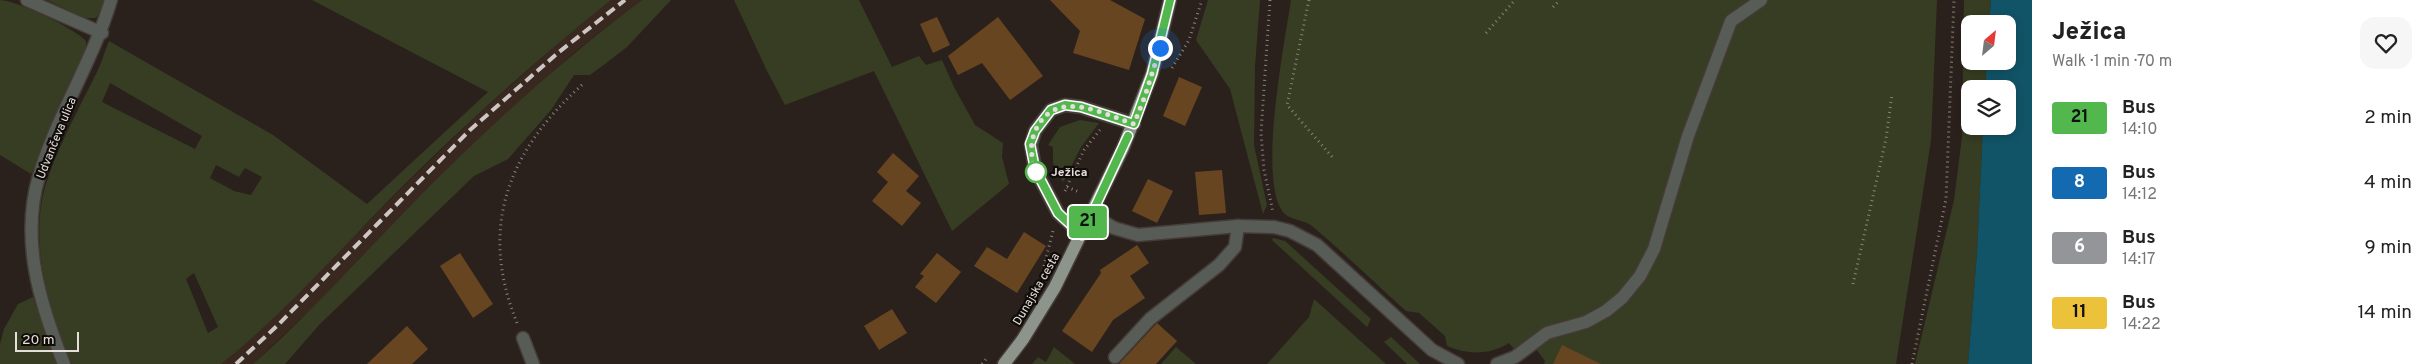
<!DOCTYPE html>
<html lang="en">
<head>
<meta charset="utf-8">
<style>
	body { margin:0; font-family:Overpass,sans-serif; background:#f6f6f6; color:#222; height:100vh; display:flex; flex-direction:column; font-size:19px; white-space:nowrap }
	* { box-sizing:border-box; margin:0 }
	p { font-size:16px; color:#767676 }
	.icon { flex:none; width:28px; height:28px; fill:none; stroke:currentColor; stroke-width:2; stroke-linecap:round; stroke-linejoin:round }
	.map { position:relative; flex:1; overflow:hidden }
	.details { display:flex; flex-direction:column; background:#fff; width:400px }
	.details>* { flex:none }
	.badge { padding:0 10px; border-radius:4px; font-size:18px; line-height:32px }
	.needle { width:32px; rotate:28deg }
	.fabs { position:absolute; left:1961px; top:15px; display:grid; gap:10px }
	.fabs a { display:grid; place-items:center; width:55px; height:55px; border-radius:10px; background:#fff; box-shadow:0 2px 8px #0003; font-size:25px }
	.scale { position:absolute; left:15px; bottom:12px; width:64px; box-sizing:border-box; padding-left:5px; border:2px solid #e5dedb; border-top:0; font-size:14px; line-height:18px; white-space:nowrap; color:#e5dedb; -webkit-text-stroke:4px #100c09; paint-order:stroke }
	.you { position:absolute; width:25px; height:25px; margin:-12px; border:4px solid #fff; border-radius:50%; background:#1a73e8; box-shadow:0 0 0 8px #1a73e833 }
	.map>.badge { position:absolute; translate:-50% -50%; box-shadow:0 0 0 2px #fff }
	.round { display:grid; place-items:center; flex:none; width:52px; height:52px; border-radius:15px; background:#f6f6f6 }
	.headline { display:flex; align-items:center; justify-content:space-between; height:85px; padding:0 20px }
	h1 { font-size:24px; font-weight:800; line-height:38px }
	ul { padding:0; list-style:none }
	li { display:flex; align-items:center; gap:15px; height:65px; padding:0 20px }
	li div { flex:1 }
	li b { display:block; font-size:19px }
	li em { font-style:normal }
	li .badge { min-width:55px; font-weight:700; text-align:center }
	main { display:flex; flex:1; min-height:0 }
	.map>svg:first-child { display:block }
	.built { fill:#382820 }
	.green { fill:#363d22; fill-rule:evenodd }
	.water { fill:#115467 }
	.building { fill:#684521 }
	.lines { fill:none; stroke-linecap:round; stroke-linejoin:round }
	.minor-casing { stroke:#453b37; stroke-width:15 }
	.major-casing { stroke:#453b37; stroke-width:15 }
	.path { stroke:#8a817d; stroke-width:3; stroke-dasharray:1 4; stroke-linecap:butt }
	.minor { stroke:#585c57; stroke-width:12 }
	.major { stroke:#8d948b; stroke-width:12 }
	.rail { stroke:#cec6c3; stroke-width:4; stroke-dasharray:10 5; stroke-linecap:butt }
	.line-casing { stroke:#fff; stroke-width:11 }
	.line { stroke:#52b84d; stroke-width:8 }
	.walk { stroke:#e5dedb; stroke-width:5; stroke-dasharray:0 9 }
	.stop-dot { fill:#fff; stroke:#52b84d; stroke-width:2.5 }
	.labels { text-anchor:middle; stroke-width:4.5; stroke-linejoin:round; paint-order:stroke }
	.street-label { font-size:12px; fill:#e5dedb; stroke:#100c09 }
	.stop-label { font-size:12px; font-weight:bold; fill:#e5dedb; stroke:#100c09; text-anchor:start }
</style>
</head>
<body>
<main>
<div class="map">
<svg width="2032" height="364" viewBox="0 0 2032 364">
	<rect width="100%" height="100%" fill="#2b211c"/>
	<!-- built -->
	<path class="built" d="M611,0H642L577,50L455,162L321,300L253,364H221L288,302L411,179L468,124L560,41Z"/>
	<!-- green -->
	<g class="green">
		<path d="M0,0C18,1 74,28 86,41V52L31,174L0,155Z"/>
		<path d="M47,0H105L103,8L96,18H85Z"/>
		<path d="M312,0H611C541,56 474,116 410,179C348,240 290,309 221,364H72C49,311 29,244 45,187C57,148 77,112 95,76C101,65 104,53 109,41L273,135L367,204L488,92ZM110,83L202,136L195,149L102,102ZM216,165L239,177L245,168L262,177L251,195L234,191L210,178ZM194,273L218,327L208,333L186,279Z"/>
		<path d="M642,0H671L627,47L605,64L590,75H574L551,110L508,159L474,176L320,324L285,364H253C311,313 362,255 416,200C486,129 562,60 642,0Z"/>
		<path d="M734,0H859L892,67L919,56L926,65L942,60L954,87L975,125L1003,143L1002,157L1009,184L952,231L874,71L785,105L767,71Z"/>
		<path d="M1208,0H1260L1255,66L1254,145L1267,205L1263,214L1230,89L1196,40Z"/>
		<path d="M1291,0H1937L1931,141L1896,364H1544L1545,361L1533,345L1519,355L1509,343C1490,355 1468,355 1447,346L1445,336L1419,313L1406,311C1375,283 1344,253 1312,226C1305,220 1291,220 1285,214C1256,186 1285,41 1291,0Z"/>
		<path d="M1964,0H1991L1989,24H1970V61H1987L1985,89H1970V126H1983L1977,253L1968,364H1915L1954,200L1962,137Z"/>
		<path d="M1080,120L1099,123L1081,147L1064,181H1062L1053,163V147L1048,145L1060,127Z"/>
		<path d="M1273,238L1285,241L1371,319L1367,327L1272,240Z"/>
		<path d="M33,297L56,364H0V344L4,329L18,304Z"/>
		<path d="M1314,299L1386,364H1267L1309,317Z"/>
		<path d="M1391,337L1420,364H1407L1384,342Z"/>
		<path d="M1054,347L1075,364H1032L1038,357L1046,362Z"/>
		<path d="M1176,347L1196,364H1161Z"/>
	</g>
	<!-- water -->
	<path class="water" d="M1991,0H2032V364H1968L1977,253L1983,126H2008V89H1985L1987,61H2008V24H1989Z"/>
	<!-- building -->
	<g class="building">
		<path d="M1050,0H1110L1145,19L1129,70L1073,53L1080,31Z"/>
		<path d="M937,17L950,45L933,53L920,24Z"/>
		<path d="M998,17L1043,76L1010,100L982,63L958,75L948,56Z"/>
		<path d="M1179,77L1202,87L1185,126L1163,116Z"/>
		<path d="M893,153L919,176L906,191L921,203L902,226L872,201L888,182L877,172Z"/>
		<path d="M1222,170L1226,213L1199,215L1195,172Z"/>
		<path d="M1148,179L1173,191L1157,223L1132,211Z"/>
		<path d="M1024,232L1046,246L1017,293L974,266L987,247L1007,259Z"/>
		<path d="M1137,245L1149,263L1130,276L1145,298L1113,320L1092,352L1062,331L1101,273L1100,270Z"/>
		<path d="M460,253L493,304L473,318L440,266Z"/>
		<path d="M937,253L961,272L936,303L915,287L924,276L920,274Z"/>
		<path d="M892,309L907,333L879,350L864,326Z"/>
		<path d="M1157,323L1177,341L1156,364H1119Z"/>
		<path d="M407,326L428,349L412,364H367Z"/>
		<path d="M1562,345L1601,364H1553Z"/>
	</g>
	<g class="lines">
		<defs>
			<g id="minor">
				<path d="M27,0L102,33"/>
				<path d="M1092,215L1114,228L1138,235L1238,226L1274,227L1290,231L1317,245L1432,350L1458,364"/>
				<path d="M1082,235L1058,213L1035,169L1031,145L1035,131L1051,110L1065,105L1081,107L1134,124"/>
				<path d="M523,338L533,364"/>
				<path d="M1115,357L1150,319L1219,265L1235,247L1238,226"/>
				<path d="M64,364C40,304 20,240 39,176C57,115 93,61 111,0"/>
				<path d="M1497,364L1515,357L1547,333L1586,322L1606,311L1622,298L1640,276L1654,249L1688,136L1731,21L1761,0"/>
			</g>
			<path id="major" d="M1004,364L1023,339L1055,287L1123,148L1152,74L1170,0"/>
		</defs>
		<!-- minor casing -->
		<use href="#minor" class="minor-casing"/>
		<!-- major casing -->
		<use href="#major" class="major-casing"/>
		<!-- path -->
		<g class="path">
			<path d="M1270,0L1261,133L1264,170L1273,212"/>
			<path d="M1309,0L1287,105L1334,159"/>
			<path d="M1553,7L1560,0"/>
			<path d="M1486,33L1515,0"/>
			<path d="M1172,68L1189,40L1202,0"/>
			<path d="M1067,187L1079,192"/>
			<path d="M1065,191L1084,150L1100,130"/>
			<path d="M1044,266L1053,231"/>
			<path d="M1853,284L1886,139L1892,94"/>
			<path d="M517,323C478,227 508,151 583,84"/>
			<path d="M982,364L987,358"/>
			<path d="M1912,364L1946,199L1954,0"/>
		</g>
		<!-- minor -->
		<use href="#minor" class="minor"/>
		<!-- major -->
		<use href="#major" class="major"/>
		<!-- rail -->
		<path class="rail" d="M236,364L278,325L470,130L559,52L625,0"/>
	</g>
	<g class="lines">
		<defs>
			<path id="line" d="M1128,136L1082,235L1058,213L1035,169L1030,144L1035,131L1051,110L1065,105L1081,107L1134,124L1152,74L1170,0"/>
		</defs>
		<!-- line casing -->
		<use href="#line" class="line-casing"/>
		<!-- line -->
		<use href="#line" class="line"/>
		<!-- walk -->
		<path class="walk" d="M1036,172C1030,154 1029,140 1039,124C1060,90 1104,114 1134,124L1145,96L1160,48"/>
	</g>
	<!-- markers -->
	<circle class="stop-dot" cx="1036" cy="172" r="10"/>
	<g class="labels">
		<!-- street labels -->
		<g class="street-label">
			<text transform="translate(56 138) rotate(-68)" y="4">Udvančeva ulica</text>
			<text transform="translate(1036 289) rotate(-60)" y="4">Dunajska cesta</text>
		</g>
		<!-- stop labels -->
		<g class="stop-label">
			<text x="1051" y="176">Ježica</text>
		</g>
	</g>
</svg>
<div class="fabs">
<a><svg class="needle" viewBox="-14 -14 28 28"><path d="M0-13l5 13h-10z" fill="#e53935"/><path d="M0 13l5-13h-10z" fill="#767676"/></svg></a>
<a><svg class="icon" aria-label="layers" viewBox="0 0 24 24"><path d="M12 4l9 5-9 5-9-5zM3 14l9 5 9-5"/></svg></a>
</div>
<div class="scale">20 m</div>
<div class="you" style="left:1160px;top:48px"></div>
<b class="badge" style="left:1088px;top:222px;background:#52b84d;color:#111">21</b>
</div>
<section class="details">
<div class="headline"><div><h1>Ježica</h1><p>Walk · 1 min · 70 m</p></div><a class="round"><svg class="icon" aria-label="heart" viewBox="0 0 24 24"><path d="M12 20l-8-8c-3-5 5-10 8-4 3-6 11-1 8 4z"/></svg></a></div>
<ul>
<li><span class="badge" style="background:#52b84d;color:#111">21</span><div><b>Bus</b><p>14:10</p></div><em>2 min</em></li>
<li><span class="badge" style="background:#136ab0;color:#fff">8</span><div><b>Bus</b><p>14:12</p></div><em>4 min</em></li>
<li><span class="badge" style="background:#939598;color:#fff">6</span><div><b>Bus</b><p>14:17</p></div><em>9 min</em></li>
<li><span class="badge" style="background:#edc23b;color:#111">11</span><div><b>Bus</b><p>14:22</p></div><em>14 min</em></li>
</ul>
</section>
</main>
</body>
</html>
